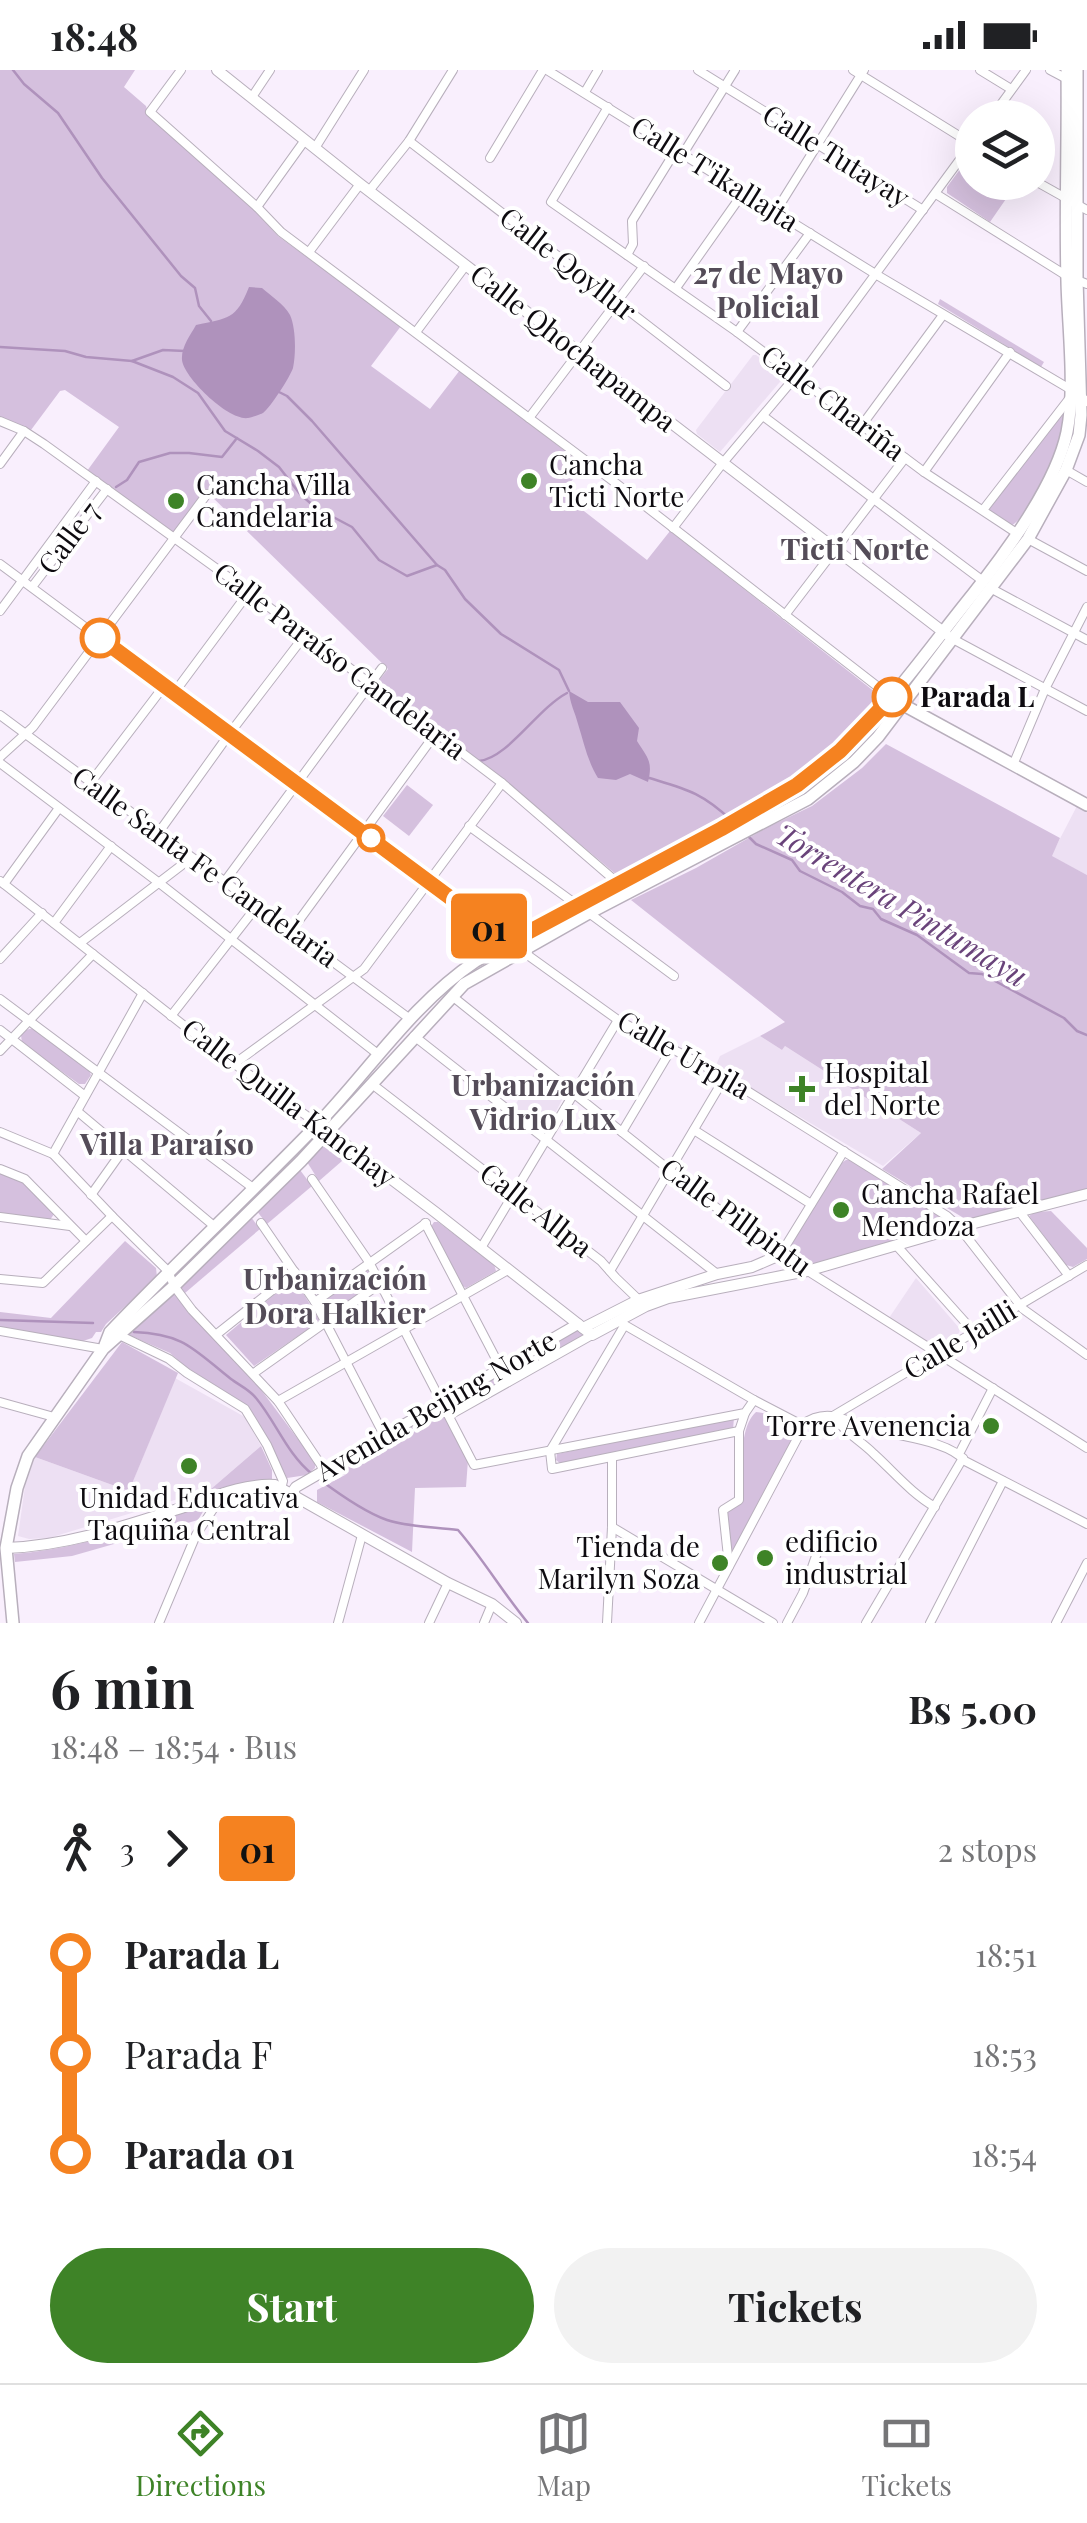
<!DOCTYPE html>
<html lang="en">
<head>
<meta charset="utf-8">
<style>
	body { margin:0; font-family:"Playfair Display",serif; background:#f2f2f2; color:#202124; height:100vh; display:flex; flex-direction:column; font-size:38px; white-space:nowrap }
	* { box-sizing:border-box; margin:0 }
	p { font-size:32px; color:#757577 }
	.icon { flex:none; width:55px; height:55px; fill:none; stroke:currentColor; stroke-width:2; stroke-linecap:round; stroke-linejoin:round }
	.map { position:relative; height:1553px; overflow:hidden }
	.panel { display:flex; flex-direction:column; background:#fff; flex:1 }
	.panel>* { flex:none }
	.badge { padding:0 20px; border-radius:8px; font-size:35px; line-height:65px }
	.buttons { position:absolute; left:955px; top:30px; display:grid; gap:20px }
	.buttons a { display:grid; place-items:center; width:100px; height:100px; border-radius:50%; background:#fff; box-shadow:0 10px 40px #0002; font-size:50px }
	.map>.badge { position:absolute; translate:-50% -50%; box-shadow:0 0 0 5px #fff }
	.legs { display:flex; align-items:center; gap:15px; height:110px; padding:0 50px; font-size:32px }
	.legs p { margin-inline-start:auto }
	.headline { display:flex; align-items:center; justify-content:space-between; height:170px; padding:0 50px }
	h1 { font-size:55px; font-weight:700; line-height:75px }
	.button { display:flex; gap:20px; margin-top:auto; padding:20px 50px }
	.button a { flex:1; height:115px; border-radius:60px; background:#3e8327; color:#fff; font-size:40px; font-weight:700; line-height:115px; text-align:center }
	.button a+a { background:#f2f2f2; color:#202124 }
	ul { padding:0 50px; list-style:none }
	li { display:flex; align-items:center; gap:35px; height:100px; font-size:38px }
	li i { display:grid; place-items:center; width:15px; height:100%; margin:0 12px; background:currentColor }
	li i::after { content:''; width:25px; height:25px; margin:-12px; border:8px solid; border-radius:50%; background:#fff }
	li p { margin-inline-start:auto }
	li:first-child i { background:linear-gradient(#0000 50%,currentColor 0) }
	li:last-child i { background:linear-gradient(currentColor 50%,#0000 0) }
	.status { display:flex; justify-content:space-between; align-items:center; height:70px; padding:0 50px; background:#fff; direction:ltr }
	.status svg { height:28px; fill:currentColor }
	.tabs { display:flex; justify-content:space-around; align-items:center; height:140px; border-top:2px solid #e0e0e0; background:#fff; font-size:28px; color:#757577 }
	.tabs a { display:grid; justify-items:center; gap:5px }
	.tabs .on { color:#3e8327 }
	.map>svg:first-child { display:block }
	.built { fill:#ede0f3 }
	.green { fill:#d5c0de }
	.water { fill:#af92bc }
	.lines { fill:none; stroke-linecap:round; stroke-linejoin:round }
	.stream { stroke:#af92bc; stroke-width:2.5 }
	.minor-casing { stroke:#b8afbc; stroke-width:10 }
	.tertiary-casing { stroke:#b8afbc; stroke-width:12 }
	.secondary-casing { stroke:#b8afbc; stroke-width:14 }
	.minor { stroke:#fff; stroke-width:8 }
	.tertiary { stroke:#fff; stroke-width:10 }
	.secondary { stroke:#fff; stroke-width:11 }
	.line-1-casing { stroke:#fff; stroke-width:22 }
	.line-1 { stroke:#f58220; stroke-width:15 }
	.poi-dot { fill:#3e8327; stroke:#fff; stroke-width:4 }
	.stop-1-dot { fill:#fff; stroke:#f58220; stroke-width:5 }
	.labels { text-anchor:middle; stroke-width:8; stroke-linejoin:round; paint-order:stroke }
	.street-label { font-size:28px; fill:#0e0b10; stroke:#fff }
	.poi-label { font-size:28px; fill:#0e0b10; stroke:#fff; text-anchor:start }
	.stop-label { font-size:28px; font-weight:bold; fill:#0e0b10; stroke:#fff; text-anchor:start }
	.neighbourhood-label { font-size:30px; font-weight:bold; fill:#544c58; stroke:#fff }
	.water-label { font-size:30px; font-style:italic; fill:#69437a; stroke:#fff }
</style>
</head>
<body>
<div class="status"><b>18:48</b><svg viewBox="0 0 49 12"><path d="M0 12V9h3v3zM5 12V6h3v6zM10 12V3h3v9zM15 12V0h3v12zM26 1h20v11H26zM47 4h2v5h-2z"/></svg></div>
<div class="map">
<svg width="1087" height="1553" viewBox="0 0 1087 1553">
	<rect width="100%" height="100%" fill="#f9effd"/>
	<!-- built -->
	<g class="built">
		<path d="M753,285H756L785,306L720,382L697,364L696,360Z"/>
		<path d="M1077,736L1087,741V805L1051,786Z"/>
		<path d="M760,966L782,980L785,976L921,1063L883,1096L756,1021L716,995L720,986Z"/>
		<path d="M537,999L565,1024L546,1061L514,1037Z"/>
		<path d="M916,1208L960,1259L959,1263L936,1277L889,1248Z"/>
		<path d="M175,1308L245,1347L261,1376L211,1419L49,1468L29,1469L18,1466L25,1416L35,1387L129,1421Z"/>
	</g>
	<!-- green -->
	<g class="green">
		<path d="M0,0H135L124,17L146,36L149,47L241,126L278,166L401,256L371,296L430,339L460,300L583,395L562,424L647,490L670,461L880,626L881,630L827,686L782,718L618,806L504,710L377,613L388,599L205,420L173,463L87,401L119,357L65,320L60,321L31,360L0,347Z"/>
		<path d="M972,83V112L1017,113L990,152L947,123V117Z"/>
		<path d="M940,229L1044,292L1041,297L938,234Z"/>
		<path d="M1063,341L1065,342C1063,372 1037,440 1011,456L990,442L989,438Z"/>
		<path d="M886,674L1060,768L1052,786L1087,805V1119L967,1150L882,1099L921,1063L785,976L782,980L760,966L785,952L631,830L696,798L766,758L812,736L862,698Z"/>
		<path d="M407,715L433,735L409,766L383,746Z"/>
		<path d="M33,958L88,998L91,1005L85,1014H79L22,973L21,965L26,960Z"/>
		<path d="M328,1069L350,1084L319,1111L307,1092Z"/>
		<path d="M846,1090H851L942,1148V1158L816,1195L804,1194L790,1185L789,1178L840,1094Z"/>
		<path d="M300,1100L312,1116L267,1154L256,1140Z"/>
		<path d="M0,1102L26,1113L54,1144L50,1150L0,1145Z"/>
		<path d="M1051,1141L1087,1178V1189L1073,1197L1066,1195L1029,1146L1035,1142Z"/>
		<path d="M251,1147L260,1159L185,1223L180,1218Z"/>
		<path d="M434,1152H438L494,1194L496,1201L466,1218L463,1216L432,1158V1155Z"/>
		<path d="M125,1171L156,1198L157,1207L106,1254L101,1262H96L92,1268L83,1271L0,1257V1242L51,1248Z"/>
		<path d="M367,1199L375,1213L327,1246L320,1233Z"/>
		<path d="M294,1208L320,1251L254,1296L226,1265Z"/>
		<path d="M173,1223L250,1305L315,1392V1398L307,1405L287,1408L248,1336L186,1297L170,1283L129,1265Z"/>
		<path d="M578,1260L586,1266L452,1340L449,1335Z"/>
		<path d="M122,1272L178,1303L129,1421L35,1387Z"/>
		<path d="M443,1338L468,1390L466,1417L415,1418L412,1482L317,1432V1420L345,1405L333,1401Z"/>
		<path d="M756,1342C770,1343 790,1353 797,1365L734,1481H731L726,1440L742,1433C743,1407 737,1359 756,1342Z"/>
		<path d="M734,1347L733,1360L561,1394L556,1390L557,1384Z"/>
		<path d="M261,1376L272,1400V1409C251,1409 232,1421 211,1419Z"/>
		<path d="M207,1435L198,1450L72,1486L15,1492L14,1484C81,1479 143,1455 207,1435Z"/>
	</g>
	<!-- water -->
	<g class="water">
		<path d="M249,217L262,218C271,226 284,234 290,245C296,258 296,284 293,298C290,307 270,338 263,343C261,344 251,348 248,348C229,351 184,308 182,290C181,277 190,266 196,255C228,248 236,250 249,217Z"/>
		<path d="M569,621L588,632H620L639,658L637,671C648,688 653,692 648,712L630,704L616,710L598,708C587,690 584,673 578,654C575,642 570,634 569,621Z"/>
	</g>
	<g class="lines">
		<!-- stream -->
		<g class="stream">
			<path d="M13,0L24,14L58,43L102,108L181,206L195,218L199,236L211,251"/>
			<path d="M0,277L65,281L86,287L132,291L163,280L185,281"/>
			<path d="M132,291L173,307L198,323L225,361L258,381L279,397L300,424L316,438L352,457L379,490L407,506L437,495"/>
			<path d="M279,322L287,326L312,351L437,495L445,500L465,529L501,564L559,600L569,621"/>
			<path d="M116,417L127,410L139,392L170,383H189L222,387L237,368"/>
			<path d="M479,691C508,688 537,639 567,623"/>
			<path d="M646,707C685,719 700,721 731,750"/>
			<path d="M748,766L756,774L792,790L800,801L842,822L860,836L873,839L881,849L917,865L969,903L982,904L1064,948L1077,961L1087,965"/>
			<path d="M0,1250L93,1253"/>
			<path d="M134,1262C185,1264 194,1280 231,1309C239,1315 250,1320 256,1328C276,1352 287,1384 312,1404"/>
			<path d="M319,1409C339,1424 364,1442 387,1450C407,1457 436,1457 458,1460C484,1490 503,1523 528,1553"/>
		</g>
		<defs>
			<g id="minor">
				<path d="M181,0L150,42L257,137L281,162L613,411L891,627"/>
				<path d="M547,0L877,205L1080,325L1087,332"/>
				<path d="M698,0L923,140"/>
				<path d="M853,0L972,74"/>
				<path d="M980,0L1011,19"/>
				<path d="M1050,0L1067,9"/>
				<path d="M585,22L598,0"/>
				<path d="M252,27L270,0"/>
				<path d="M608,37L551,132L737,262L924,402L1018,464"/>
				<path d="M991,48L1026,0"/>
				<path d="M409,71L726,316"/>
				<path d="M315,78L364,0"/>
				<path d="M683,84L735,0"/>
				<path d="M490,88L543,0"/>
				<path d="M1037,112L1087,140"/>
				<path d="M369,121L409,71L453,0"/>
				<path d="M936,124L1067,206L1087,214"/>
				<path d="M257,137L305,70"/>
				<path d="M776,141L864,0"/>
				<path d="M309,182L360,114"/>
				<path d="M627,185L633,174L632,151L676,80"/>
				<path d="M676,218L743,123"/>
				<path d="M416,262L466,195"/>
				<path d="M737,262L810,163"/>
				<path d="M799,308L972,73"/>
				<path d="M763,346L983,511"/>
				<path d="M529,348L644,196"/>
				<path d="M0,351L24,361L44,374L249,522L502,713L619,814"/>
				<path d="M862,355L943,245"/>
				<path d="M0,394L24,361"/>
				<path d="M1066,400L1087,412"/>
				<path d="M924,402L1010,282"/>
				<path d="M983,440L1069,329"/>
				<path d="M673,458L722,394L796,306"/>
				<path d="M1028,469L1087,501"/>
				<path d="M0,494L511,873"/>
				<path d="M32,517L107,419"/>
				<path d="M992,519L1087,570"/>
				<path d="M0,541L96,411"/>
				<path d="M785,545L905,388"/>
				<path d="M951,568L1087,641"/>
				<path d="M174,623L249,522"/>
				<path d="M0,645L410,949"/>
				<path d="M0,687L33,657L207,424"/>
				<path d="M0,693L158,812L379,985"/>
				<path d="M1013,695L1045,619L1087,537"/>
				<path d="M91,712L164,616"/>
				<path d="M469,756L577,835"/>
				<path d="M159,762L230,663L305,565"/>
				<path d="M0,811L215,980L318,1054"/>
				<path d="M225,811L382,598"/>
				<path d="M4,814L59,738"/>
				<path d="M589,843L674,906"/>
				<path d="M54,853L111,776"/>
				<path d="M292,860L436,663"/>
				<path d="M80,873L191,788"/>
				<path d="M522,881L618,950L725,1007L947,1146L959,1157L1023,1239L1087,1285"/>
				<path d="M0,889L42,843"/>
				<path d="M452,926L767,1178L780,1185L844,1081"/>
				<path d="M0,929L253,1118"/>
				<path d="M171,946L257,836"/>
				<path d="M0,960L85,1026"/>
				<path d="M414,966L717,1204"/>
				<path d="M0,981L93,884"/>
				<path d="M234,994L364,899L502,713"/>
				<path d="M372,1014L601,1191L616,1208L640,1231"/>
				<path d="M77,1041L214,1156"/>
				<path d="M694,1060L811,1134"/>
				<path d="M0,1062L53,1084L112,1146L168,1201L174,1216L192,1240L278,1331L325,1401"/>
				<path d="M622,1062L672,978"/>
				<path d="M53,1084L143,923"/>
				<path d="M0,1099L25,1109L86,1171"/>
				<path d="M312,1109L369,1192L474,1395L745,1343L754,1330"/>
				<path d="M91,1125L123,1080"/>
				<path d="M1019,1141L1069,1206"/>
				<path d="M0,1147L70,1156"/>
				<path d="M261,1153L315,1232L385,1367"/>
				<path d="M425,1153L508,1312"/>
				<path d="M896,1175L973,1261"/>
				<path d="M481,1178L618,950"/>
				<path d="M610,1201L725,1007"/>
				<path d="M808,1201L1087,1378"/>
				<path d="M0,1209L43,1213L112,1146"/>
				<path d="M315,1232L426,1153"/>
				<path d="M623,1254L754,1330L802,1355"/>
				<path d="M624,1256L550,1381L552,1399L739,1361"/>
				<path d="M0,1261L103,1279"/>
				<path d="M217,1264L295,1202"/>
				<path d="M119,1265L169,1289L187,1303L245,1339L267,1375L283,1411L281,1419"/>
				<path d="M254,1303L381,1213"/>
				<path d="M278,1331L508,1200"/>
				<path d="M0,1332L54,1347"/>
				<path d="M450,1345L592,1265"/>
				<path d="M833,1346L1087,1195"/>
				<path d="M833,1346C845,1363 860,1370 874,1384C894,1402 911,1423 935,1437"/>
				<path d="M802,1355C811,1348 820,1345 831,1346C846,1348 862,1356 877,1360C901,1367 949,1371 965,1391L1087,1454"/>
				<path d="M959,1384L993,1318"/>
				<path d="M612,1457L773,1553"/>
				<path d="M729,1496L723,1440L739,1430V1361L745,1343"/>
				<path d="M159,1553L196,1465L223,1424"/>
				<path d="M338,1553L362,1465"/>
				<path d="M429,1553L448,1513"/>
				<path d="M484,1553L492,1534"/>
				<path d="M607,1553L612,1457V1388"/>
				<path d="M699,1553L798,1367L802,1355"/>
				<path d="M787,1553L803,1523L817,1483"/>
				<path d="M866,1553L963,1388"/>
				<path d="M930,1553L1003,1411"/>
				<path d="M1056,1553L1087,1493"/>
			</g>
			<g id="tertiary">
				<path d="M217,0L360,114L946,564"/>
				<path d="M325,1059L435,1142L592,1265L646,1236L668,1228L807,1201L959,1157L1087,1124"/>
				<path d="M583,1258L638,1230L717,1204L752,1197L780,1185L807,1201"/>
				<path d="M291,1424L296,1417L578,1254"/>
				<path d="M6,1478C65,1476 122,1457 178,1439C209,1429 242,1413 275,1415L448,1513L492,1534L516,1553"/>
			</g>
			<g id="secondary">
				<path d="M898,632L1087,735"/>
				<path d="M105,1275L110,1262C177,1192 248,1126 316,1056C369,1001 412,934 476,891C547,852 618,814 689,776C741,748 797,720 841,680C891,634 930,577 973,524C1006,482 1056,415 1067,362C1076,317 1068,258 1067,211C1065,141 1068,70 1067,0"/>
				<path d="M13,1553L6,1478L17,1418L28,1386L103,1279L174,1216L301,1091L464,914L589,843L808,729L854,692L878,667L1028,469L1066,400L1079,365L1081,345L1077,209V0"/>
			</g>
		</defs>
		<!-- minor casing -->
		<use href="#minor" class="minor-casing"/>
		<!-- tertiary casing -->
		<use href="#tertiary" class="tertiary-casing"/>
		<!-- secondary casing -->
		<use href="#secondary" class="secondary-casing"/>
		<!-- minor -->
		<use href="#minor" class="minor"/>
		<!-- tertiary -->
		<use href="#tertiary" class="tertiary"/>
		<!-- secondary -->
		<use href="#secondary" class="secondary"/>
	</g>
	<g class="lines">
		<defs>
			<path id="line-1" d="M100,568L510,872L721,759L797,715L840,681L892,627"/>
		</defs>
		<!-- line-1 casing -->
		<use href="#line-1" class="line-1-casing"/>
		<!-- line-1 -->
		<use href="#line-1" class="line-1"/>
	</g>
	<!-- markers -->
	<g class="poi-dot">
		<circle cx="529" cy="411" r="10"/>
		<circle cx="176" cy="431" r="10"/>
		<path d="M797 1004h10v10h10v10h-10v10h-10v-10h-10v-10h10z"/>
		<circle cx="841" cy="1140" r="10"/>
		<circle cx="991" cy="1356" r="10"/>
		<circle cx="189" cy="1396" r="10"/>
		<circle cx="765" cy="1488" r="10"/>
		<circle cx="720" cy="1493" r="10"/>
	</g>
	<g class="stop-1-dot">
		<circle cx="100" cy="568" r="18"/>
		<circle cx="892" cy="627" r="18"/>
		<circle cx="371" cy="768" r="12"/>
	</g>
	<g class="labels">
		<!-- street labels -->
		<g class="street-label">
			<text transform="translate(836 86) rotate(32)" y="10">Calle Tutayay</text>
			<text transform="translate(715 104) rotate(32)" y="10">Calle T'ikallajta</text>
			<text transform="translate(568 194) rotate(38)" y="10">Calle Qoyllur</text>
			<text transform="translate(573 278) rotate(38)" y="10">Calle Qhochapampa</text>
			<text transform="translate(833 333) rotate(37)" y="10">Calle Chariña</text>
			<text transform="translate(69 468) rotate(-53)" y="10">Calle 7</text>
			<text transform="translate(340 591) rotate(37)" y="10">Calle Paraíso Candelaria</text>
			<text transform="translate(205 797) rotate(36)" y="10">Calle Santa Fe Candelaria</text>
			<text transform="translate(684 985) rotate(30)" y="10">Calle Urpila</text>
			<text transform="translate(289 1033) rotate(37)" y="10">Calle Quilla Kanchay</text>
			<text transform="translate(536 1140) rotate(38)" y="10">Calle Allpa</text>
			<text transform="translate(736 1147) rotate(36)" y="10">Calle Pillpintu</text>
			<text transform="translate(960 1270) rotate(-31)" y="10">Calle Jailli</text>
			<text transform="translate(436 1336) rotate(-30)" y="10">Avenida Beijing Norte</text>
		</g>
		<!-- poi labels -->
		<g class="poi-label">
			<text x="549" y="405">Cancha<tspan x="549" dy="32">Ticti Norte</tspan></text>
			<text x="196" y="425">Cancha Villa<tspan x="196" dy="32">Candelaria</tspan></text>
			<text x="824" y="1013">Hospital<tspan x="824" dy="32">del Norte</tspan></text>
			<text x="861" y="1134">Cancha Rafael<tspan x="861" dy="32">Mendoza</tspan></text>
			<text x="971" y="1366" text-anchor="end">Torre Avenencia</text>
			<text x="189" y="1438" text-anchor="middle">Unidad Educativa<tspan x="189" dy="32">Taquiña Central</tspan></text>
			<text x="785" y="1482">edificio<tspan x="785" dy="32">industrial</tspan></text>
			<text x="700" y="1487" text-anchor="end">Tienda de<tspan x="700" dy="32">Marilyn Soza</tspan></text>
		</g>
		<!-- stop labels -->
		<g class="stop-label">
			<text x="920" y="637">Parada L</text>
		</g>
		<!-- neighbourhood labels -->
		<g class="neighbourhood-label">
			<text x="768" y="214">27 de Mayo<tspan x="768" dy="34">Policial</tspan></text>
			<text x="855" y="490">Ticti Norte</text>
			<text x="543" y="1026">Urbanización<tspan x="543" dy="34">Vidrio Lux</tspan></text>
			<text x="167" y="1085">Villa Paraíso</text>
			<text x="335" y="1220">Urbanización<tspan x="335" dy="34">Dora Halkier</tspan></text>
		</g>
		<!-- water labels -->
		<g class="water-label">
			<text transform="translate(901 836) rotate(31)" y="10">Torrentera Pintumayu</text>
		</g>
	</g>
</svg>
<div class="buttons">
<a><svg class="icon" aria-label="layers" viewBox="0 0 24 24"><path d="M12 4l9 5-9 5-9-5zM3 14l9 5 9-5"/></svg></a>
</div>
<b class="badge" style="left:489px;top:856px;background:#f58220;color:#111">01</b>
</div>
<section class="panel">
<div class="headline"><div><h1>6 min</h1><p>18:48 – 18:54 · Bus</p></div><b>Bs 5.00</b></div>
<div class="legs"><svg class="icon" aria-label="walk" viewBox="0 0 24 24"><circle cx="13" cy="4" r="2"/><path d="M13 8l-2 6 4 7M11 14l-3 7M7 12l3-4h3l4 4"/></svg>3<svg class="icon" aria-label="forward" viewBox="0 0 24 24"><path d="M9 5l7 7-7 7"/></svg><b class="badge" style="background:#f58220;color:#111">01</b><p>2 stops</p></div>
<ul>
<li><i style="color:#f58220"></i><b>Parada L</b><p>18:51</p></li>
<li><i style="color:#f58220"></i><span>Parada F</span><p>18:53</p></li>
<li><i style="color:#f58220"></i><b>Parada 01</b><p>18:54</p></li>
</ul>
<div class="button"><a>Start</a><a>Tickets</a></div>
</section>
<nav class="tabs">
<a class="on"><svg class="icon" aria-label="directions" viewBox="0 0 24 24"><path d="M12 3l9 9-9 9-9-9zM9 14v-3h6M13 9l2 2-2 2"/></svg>Directions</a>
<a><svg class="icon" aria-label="map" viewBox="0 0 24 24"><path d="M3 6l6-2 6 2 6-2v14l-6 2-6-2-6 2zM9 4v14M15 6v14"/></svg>Map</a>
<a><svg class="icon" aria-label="tickets" viewBox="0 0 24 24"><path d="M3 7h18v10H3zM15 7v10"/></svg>Tickets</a>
</nav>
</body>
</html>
